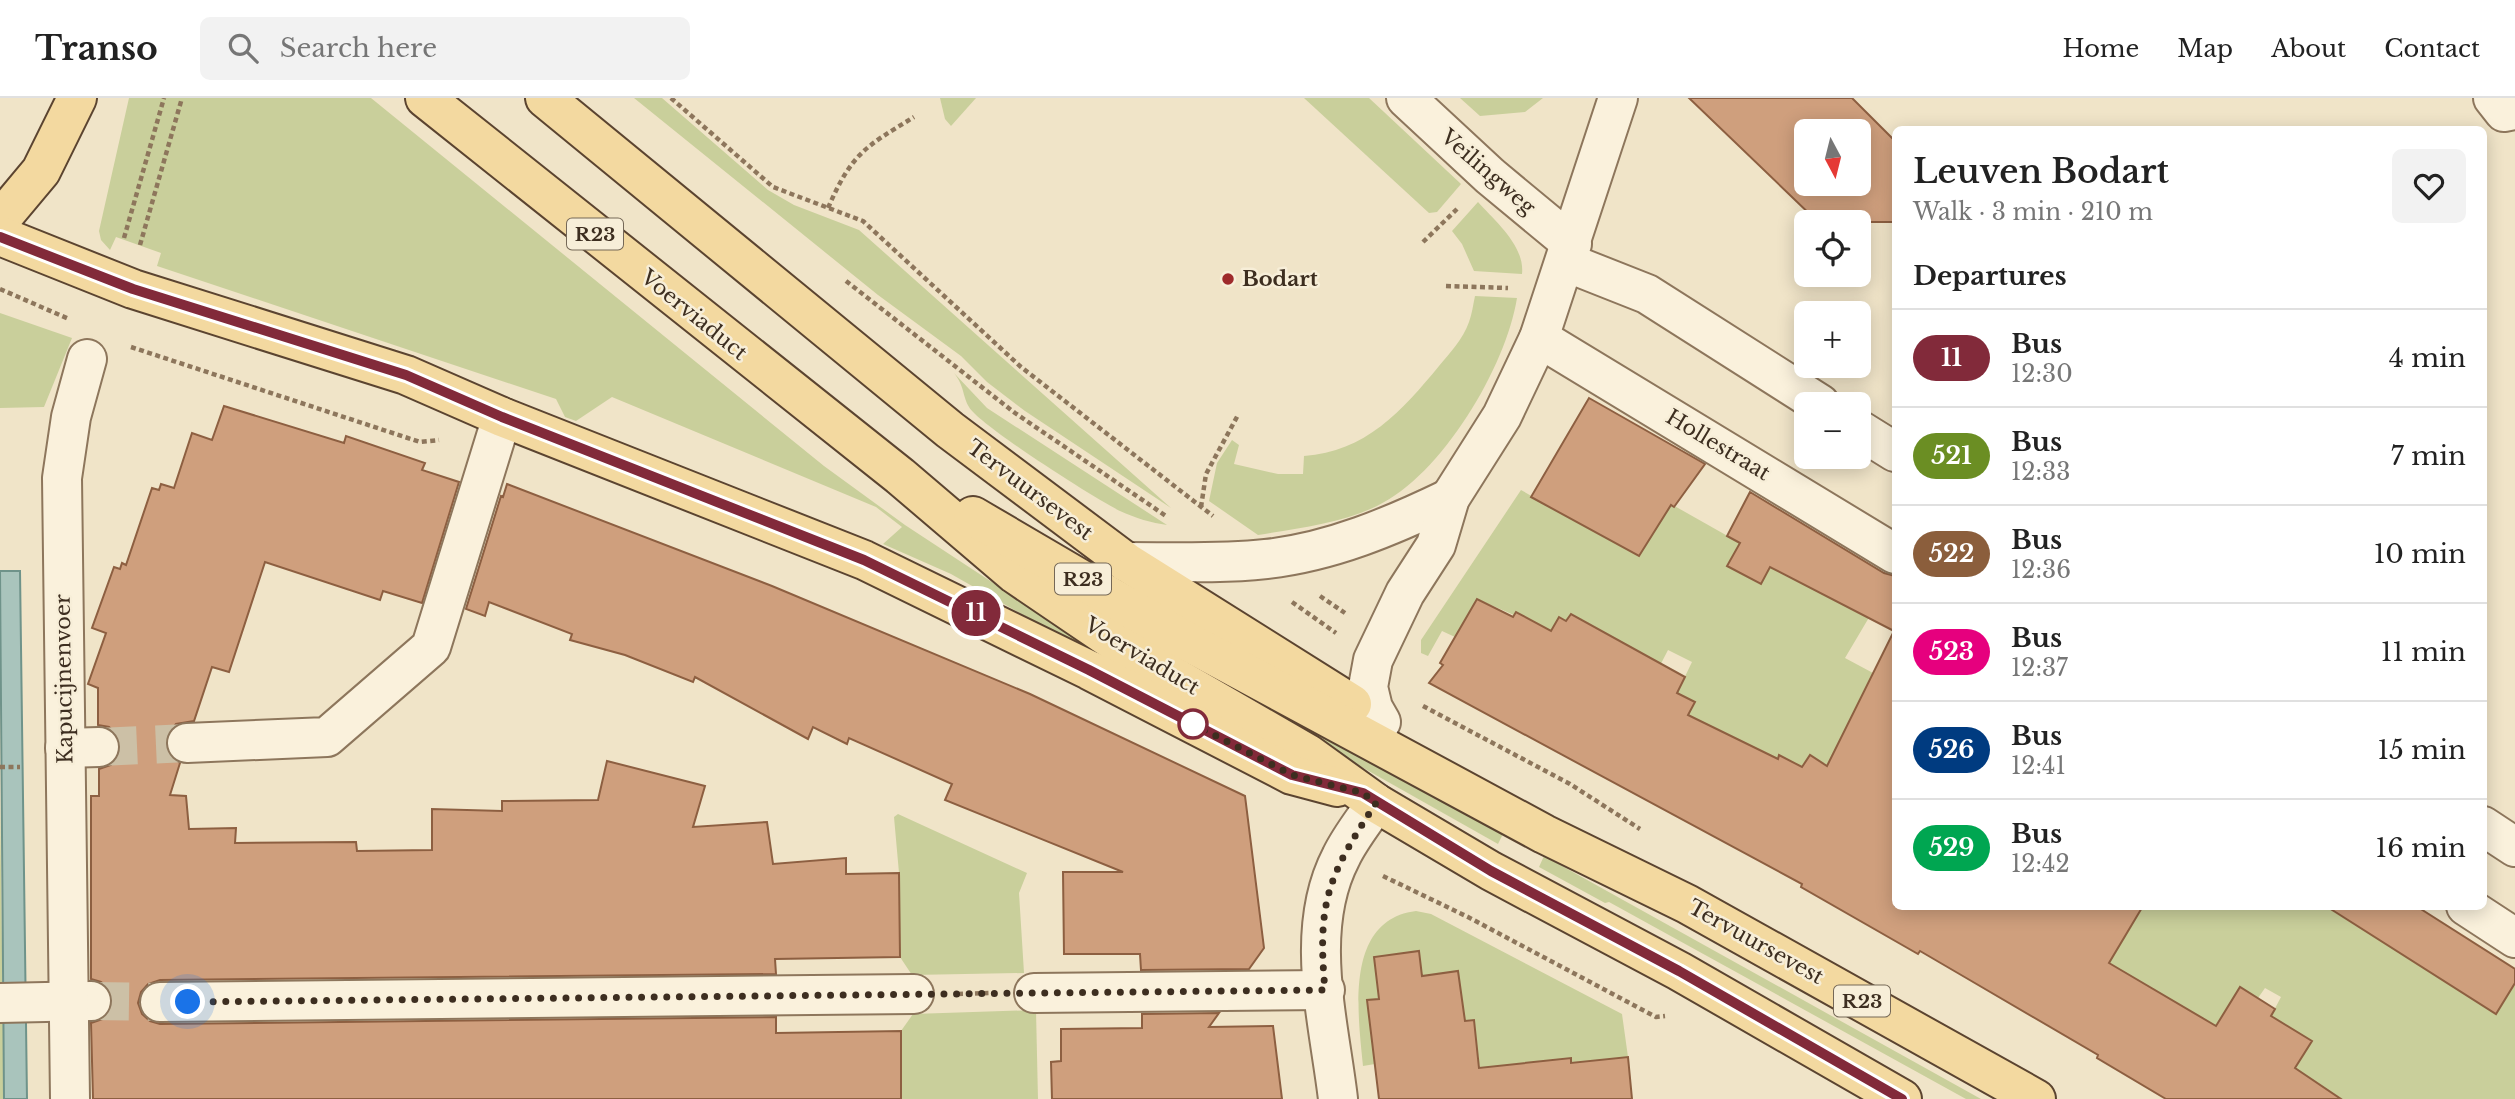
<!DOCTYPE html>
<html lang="en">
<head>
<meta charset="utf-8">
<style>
	body { margin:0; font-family:"Libre Baskerville",serif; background:#f2f2f2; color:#222; height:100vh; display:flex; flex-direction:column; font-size:26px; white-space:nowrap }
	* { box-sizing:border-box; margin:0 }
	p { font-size:23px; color:#767676 }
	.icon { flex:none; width:38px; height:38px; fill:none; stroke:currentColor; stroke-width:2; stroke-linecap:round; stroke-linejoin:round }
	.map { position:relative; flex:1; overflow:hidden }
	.drawer { position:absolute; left:1892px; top:28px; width:595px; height:784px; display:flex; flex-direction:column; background:#fff; border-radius:10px; box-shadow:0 4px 18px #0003 }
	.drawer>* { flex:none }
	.badge { padding:0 14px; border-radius:23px; font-size:24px; line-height:46px }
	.needle { width:46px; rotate:173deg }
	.fabs { position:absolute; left:1794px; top:21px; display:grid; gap:14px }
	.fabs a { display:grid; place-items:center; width:77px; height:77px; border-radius:10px; background:#fff; box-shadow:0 4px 18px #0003; font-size:35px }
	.you { position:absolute; width:35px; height:35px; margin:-18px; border:5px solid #fff; border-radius:50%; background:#1a73e8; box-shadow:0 0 0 10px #1a73e833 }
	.map>.badge { position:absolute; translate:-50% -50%; box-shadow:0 0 0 4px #fff }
	h2 { padding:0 21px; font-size:26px; line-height:63px }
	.round { display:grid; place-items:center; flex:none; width:74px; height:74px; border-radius:10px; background:#f2f2f2 }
	.overview { display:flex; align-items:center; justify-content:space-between; height:119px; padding:0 21px }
	h1 { font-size:33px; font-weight:600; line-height:52px }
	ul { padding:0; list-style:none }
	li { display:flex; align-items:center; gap:21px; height:98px; padding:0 21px; border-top:2px solid #e0e0e0 }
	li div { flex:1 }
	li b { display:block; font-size:26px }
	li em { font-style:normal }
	li .badge { min-width:77px; font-weight:700; text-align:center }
	header { display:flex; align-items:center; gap:42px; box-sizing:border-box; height:98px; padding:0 35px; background:#fff; border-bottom:2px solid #e0e0e0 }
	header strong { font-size:33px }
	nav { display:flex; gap:38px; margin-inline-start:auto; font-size:24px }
	.search { width:490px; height:63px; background:#f2f2f2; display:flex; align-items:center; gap:18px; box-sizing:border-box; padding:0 24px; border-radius:10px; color:#767676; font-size:26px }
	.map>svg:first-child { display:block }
	.green { fill:#c9cf9b }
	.water { fill:#a9c4bc; stroke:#6f938a; stroke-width:2 }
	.building { fill:#cf9f7d; stroke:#8d5f41; stroke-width:2; fill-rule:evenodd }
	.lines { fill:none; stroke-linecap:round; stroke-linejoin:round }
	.minor-tunnel { stroke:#ccc0a6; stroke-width:38; stroke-dasharray:38 19; stroke-linecap:butt }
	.minor-casing { stroke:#8d765c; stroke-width:42 }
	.major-casing { stroke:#5b4430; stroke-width:42 }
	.path { stroke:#8d765c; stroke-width:4.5; stroke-dasharray:5 3.5; stroke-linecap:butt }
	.minor { stroke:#faf1dc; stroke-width:38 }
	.major { stroke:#f3d9a0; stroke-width:38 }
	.line-casing { stroke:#fff; stroke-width:16 }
	.line { stroke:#822a3a; stroke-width:10 }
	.walk { stroke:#3d2e20; stroke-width:7; stroke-dasharray:0 12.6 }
	.poi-dot { fill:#9e2a2b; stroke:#f7eed8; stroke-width:2.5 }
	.stop-dot { fill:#fff; stroke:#822a3a; stroke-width:3.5 }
	.labels { text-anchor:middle; stroke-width:5; stroke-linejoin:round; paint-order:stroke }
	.shield { fill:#f7eed8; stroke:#756857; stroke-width:2 }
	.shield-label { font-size:19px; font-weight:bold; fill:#3d2e20 }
	.street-label { font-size:21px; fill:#3d2e20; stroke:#f7eed8 }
	.poi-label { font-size:21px; font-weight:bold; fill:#3d2e20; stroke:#f7eed8; text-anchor:start }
</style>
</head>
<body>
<header>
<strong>Transo</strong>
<div class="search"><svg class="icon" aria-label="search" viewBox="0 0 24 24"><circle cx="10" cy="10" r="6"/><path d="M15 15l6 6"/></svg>Search here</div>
<nav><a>Home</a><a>Map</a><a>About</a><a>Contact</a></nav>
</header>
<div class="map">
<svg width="2515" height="1001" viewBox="0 0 2515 1001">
	<rect width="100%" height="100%" fill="#f0e4c8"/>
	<!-- green -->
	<g class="green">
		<path d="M129,0H371L824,368L905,427L1100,555L1096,558L951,476L883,446L902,429L876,409L612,299L576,323L565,319L556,301L157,168L161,155L116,139L110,152L101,142L99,133Z"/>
		<path d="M634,0H662L768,92L794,107L859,132L1171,410L1025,313L987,284L961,258L878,197Z"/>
		<path d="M940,0H976L951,28L945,21Z"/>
		<path d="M1304,0H1369L1461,86L1437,114L1429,115Z"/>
		<path d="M1460,0H1543L1525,14L1480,18Z"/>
		<path d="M1478,104C1496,124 1525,148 1522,176L1474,173L1462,146L1452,133Z"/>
		<path d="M1475,198L1517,200C1506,269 1442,377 1377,408C1340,426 1298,430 1258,437L1209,403L1217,365L1232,342L1239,347L1234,366L1278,376H1303L1304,358C1365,354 1402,313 1439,268C1450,255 1463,241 1469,224C1472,216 1473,207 1475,198Z"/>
		<path d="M0,215L72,240L44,309L0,310Z"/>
		<path d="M954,275L987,310L1167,427C1152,425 1135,420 1120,413C1097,402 979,327 969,309C962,297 965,289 954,275Z"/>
		<path d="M1521,392L1568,419L1647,411L1663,421L1671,406L1740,445L1727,468L1760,486L1770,469L1877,506L1845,560L1873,575L1836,649L1853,659L1895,591V708L1888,720L1864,689L1810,657L1802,669L1779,658L1777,662L1720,669L1734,639L1725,635L1723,638L1687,618L1695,604L1677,595L1692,564L1668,552L1652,583L1595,529L1571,516L1566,523L1559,519L1551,533L1477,501L1455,539L1442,533L1428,558L1421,555V542Z"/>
		<path d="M1157,544L1503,736L1498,746L1335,654Z"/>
		<path d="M0,698L4,1001H0Z"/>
		<path d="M898,716L1027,775L1019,795L1024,875L912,877L900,859L899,775L894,719Z"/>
		<path d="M1544,758L1981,1001H1966L1609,804L1605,805L1539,769Z"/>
		<path d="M2143,809H2336L2334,814L2423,869L2515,885V1001H2341L2294,971L2311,943L2271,918L2281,899L2265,890L2258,900L2240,890L2217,926L2231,945L2107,867Z"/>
		<path d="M1416,813L1431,816L1622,916L1628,959L1571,966L1570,960L1539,963L1542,1001L1483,998L1474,923H1465L1458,874L1422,878L1418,853L1374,860L1379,901L1367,903L1375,966L1363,968C1358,916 1344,822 1416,813Z"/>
		<path d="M1036,912L1038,1001H902L901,933L913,916Z"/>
	</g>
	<!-- water -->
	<path class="water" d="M0,473H20L27,1001H4Z"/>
	<!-- building -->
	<g class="building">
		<path d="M1689,0H1852L1895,43V124H1818ZM1806,33H1858V86H1806Z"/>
		<path d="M1589,300L1705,366L1674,409L1671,407L1639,458L1531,399Z"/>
		<path d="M224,308L344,345L346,338L425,365L422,372L459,384L422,505L383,493L380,502L265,464L229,574L212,569L194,623L176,626L167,636L165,645L168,656L180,665L170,697L186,698L189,731L236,730L235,745L356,744L357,753L432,752V711L502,713V703L598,702L607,663L705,688L693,729L767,724L773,766L846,760V776L899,775L900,859L775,861L776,876L160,882L148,886L141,894L138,905L142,916L150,923L160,926L776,919V935L901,933V1001H93L91,925L103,921L110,914L113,903L109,891L101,884L91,881V698H99V671L111,667L118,660L121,649L117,637L109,629L98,627V590L88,586L106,535L92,530L114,469L120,471L122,465L126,467L152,390L159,392L161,386L174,390L192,335L212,342Z"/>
		<path d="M507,386L772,488L1030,596L1245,698L1264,850L1249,871L1141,872L1140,856H1064L1063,774H1123L945,702L952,686L849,640L847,646L813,629L808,641L695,579L693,584L625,557L570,542L572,536L489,504L485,518L466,511L501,398L503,399Z"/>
		<path d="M1750,394L1884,475L1895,478V808H2143L2109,865L2216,928L2240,889L2275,911L2271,918L2312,943L2295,970L2341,1001H2166L2097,960L2098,957L1956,874L1920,853L1918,856L1801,789L1802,786L1429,585L1443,567L1440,565L1477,501L1513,519L1516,514L1551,533L1559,519L1566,523L1571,516L1685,579L1677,595L1695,604L1688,617L1778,661L1779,657L1802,669L1810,657L1827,668L1894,533L1770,469L1761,486L1727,468L1740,445L1727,438Z"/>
		<path d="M2326,808H2416L2515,871V885L2496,916Z"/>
		<path d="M1419,853L1422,878L1458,873L1465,923L1474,922L1479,970L1571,960V965L1628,959L1632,1001H1379L1367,902L1379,901L1374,859Z"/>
		<path d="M1219,915L1209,929L1273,928L1282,1001H1052L1051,964L1061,963V931L1142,930V916Z"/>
	</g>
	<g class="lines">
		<!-- minor-tunnel -->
		<g class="minor-tunnel">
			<path d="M99,649L187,645"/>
			<path d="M91,903L160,904"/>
		</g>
		<defs>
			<g id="minor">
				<path d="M1406,0L1490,78L1572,146"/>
				<path d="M2493,0L2504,14L2515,12"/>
				<path d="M1566,164L1647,196L1820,306"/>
				<path d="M1539,240L1895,456"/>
				<path d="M1858,331L1895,354"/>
				<path d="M1126,464C1172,464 1220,466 1266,461C1331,454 1392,428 1450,400"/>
				<path d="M1381,624L1373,610L1368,589L1373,562L1405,495L1436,447L1450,400L1502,318L1539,240L1618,0"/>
				<path d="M187,645L327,639L431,549L502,319"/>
				<path d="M65,650L99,649"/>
				<path d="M2483,728L2515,749"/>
				<path d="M2466,808L2515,840"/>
				<path d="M1034,895L1325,892"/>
				<path d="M160,904L914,896"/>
				<path d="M0,905L91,903"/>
				<path d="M70,1001L62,380L71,319L87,261"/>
				<path d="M1338,1001C1329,924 1303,832 1341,759C1350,740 1364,723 1376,705"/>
			</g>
			<g id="major">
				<path d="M425,0L900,378L1015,476L1121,548L1308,656L1376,705L1491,773L1679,873L1902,1001"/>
				<path d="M545,0L950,332L1126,464L1352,606"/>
				<path d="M0,122L41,73L77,0"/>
				<path d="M0,138L133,191L406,277L502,319L864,462L1089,572L1292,677L1337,689"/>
				<path d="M973,418L1181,540L1544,736L1687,806L2036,1001"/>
			</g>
		</defs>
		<!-- minor casing -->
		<use href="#minor" class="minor-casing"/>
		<!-- major casing -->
		<use href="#major" class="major-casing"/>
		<!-- path -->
		<g class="path">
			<path d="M671,0L773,89L863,123L1021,269L1213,418"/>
			<path d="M828,110C852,55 865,49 914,19"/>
			<path d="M124,140L164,0"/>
			<path d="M1423,144L1457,111"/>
			<path d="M140,147L182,0"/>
			<path d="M846,183L1015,315L1166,418"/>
			<path d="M1446,188L1508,190"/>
			<path d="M0,191L69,221"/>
			<path d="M131,249L420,344L439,342"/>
			<path d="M1201,409L1206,376L1238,317"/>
			<path d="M1320,498L1345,515"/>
			<path d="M1292,504L1336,535"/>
			<path d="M1423,608L1570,686L1640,731"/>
			<path d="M0,669H20"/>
			<path d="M1383,778L1468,819L1656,919L1665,918"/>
			<path d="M958,896L991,895"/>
		</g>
		<!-- minor -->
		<use href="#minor" class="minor"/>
		<!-- major -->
		<use href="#major" class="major"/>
	</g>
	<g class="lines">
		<defs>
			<path id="line" d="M0,139L133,191L406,277L502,319L864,462L1089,572L1292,677L1363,695L1491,773L1679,873L1902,1001"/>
		</defs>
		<!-- line casing -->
		<use href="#line" class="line-casing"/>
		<!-- line -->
		<use href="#line" class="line"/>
		<!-- walk -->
		<path class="walk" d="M188,904L1325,892C1317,804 1328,778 1376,705L1363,695L1292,677L1193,626"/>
	</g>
	<!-- markers -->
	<circle class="poi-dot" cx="1228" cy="181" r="7"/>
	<circle class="stop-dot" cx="1193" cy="626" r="14"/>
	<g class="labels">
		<!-- shield labels -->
		<g class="shield">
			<rect x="567" y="120.5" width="56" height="31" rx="5"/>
			<rect x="1055" y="465.5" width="56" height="31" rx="5"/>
			<rect x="1834" y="887.5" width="56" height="31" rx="5"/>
		</g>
		<g class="shield-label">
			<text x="595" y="143">R23</text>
			<text x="1083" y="488">R23</text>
			<text x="1862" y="910">R23</text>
		</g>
		<!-- street labels -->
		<g class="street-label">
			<text transform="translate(1488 74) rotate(41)" y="7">Veilingweg</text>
			<text transform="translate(694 217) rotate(39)" y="7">Voerviaduct</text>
			<text transform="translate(1718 347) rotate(31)" y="7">Hollestraat</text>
			<text transform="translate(1030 392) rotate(37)" y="7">Tervuursevest</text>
			<text transform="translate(1142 558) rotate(31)" y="7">Voerviaduct</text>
			<text transform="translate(64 581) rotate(-91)" y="7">Kapucijnenvoer</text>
			<text transform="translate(1756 844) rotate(29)" y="7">Tervuursevest</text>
		</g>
		<!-- poi labels -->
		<g class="poi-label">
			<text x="1242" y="188">Bodart</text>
		</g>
	</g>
</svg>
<div class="fabs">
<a><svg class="needle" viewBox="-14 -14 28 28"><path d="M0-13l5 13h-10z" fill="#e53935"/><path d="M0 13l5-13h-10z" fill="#767676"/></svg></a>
<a><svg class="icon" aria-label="locate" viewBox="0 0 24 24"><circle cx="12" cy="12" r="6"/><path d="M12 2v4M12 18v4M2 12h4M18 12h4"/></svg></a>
<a>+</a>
<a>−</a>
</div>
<div class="you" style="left:188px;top:904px"></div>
<b class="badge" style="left:976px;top:515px;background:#822a3a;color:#fff">11</b>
<section class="drawer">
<div class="overview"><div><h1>Leuven Bodart</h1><p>Walk · 3 min · 210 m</p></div><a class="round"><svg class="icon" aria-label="heart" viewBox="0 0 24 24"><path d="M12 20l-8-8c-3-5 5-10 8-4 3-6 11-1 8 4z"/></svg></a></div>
<h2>Departures</h2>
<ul>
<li><span class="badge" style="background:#822a3a;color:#fff">11</span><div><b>Bus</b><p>12:30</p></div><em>4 min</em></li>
<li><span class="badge" style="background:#6b8e23;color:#fff">521</span><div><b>Bus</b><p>12:33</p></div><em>7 min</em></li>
<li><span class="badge" style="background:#8b5e3c;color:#fff">522</span><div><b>Bus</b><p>12:36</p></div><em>10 min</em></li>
<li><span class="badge" style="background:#e6007e;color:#fff">523</span><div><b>Bus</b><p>12:37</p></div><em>11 min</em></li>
<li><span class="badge" style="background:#003b80;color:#fff">526</span><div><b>Bus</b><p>12:41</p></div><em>15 min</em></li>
<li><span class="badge" style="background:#00a651;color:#fff">529</span><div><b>Bus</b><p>12:42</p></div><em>16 min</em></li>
</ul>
</section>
</div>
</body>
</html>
